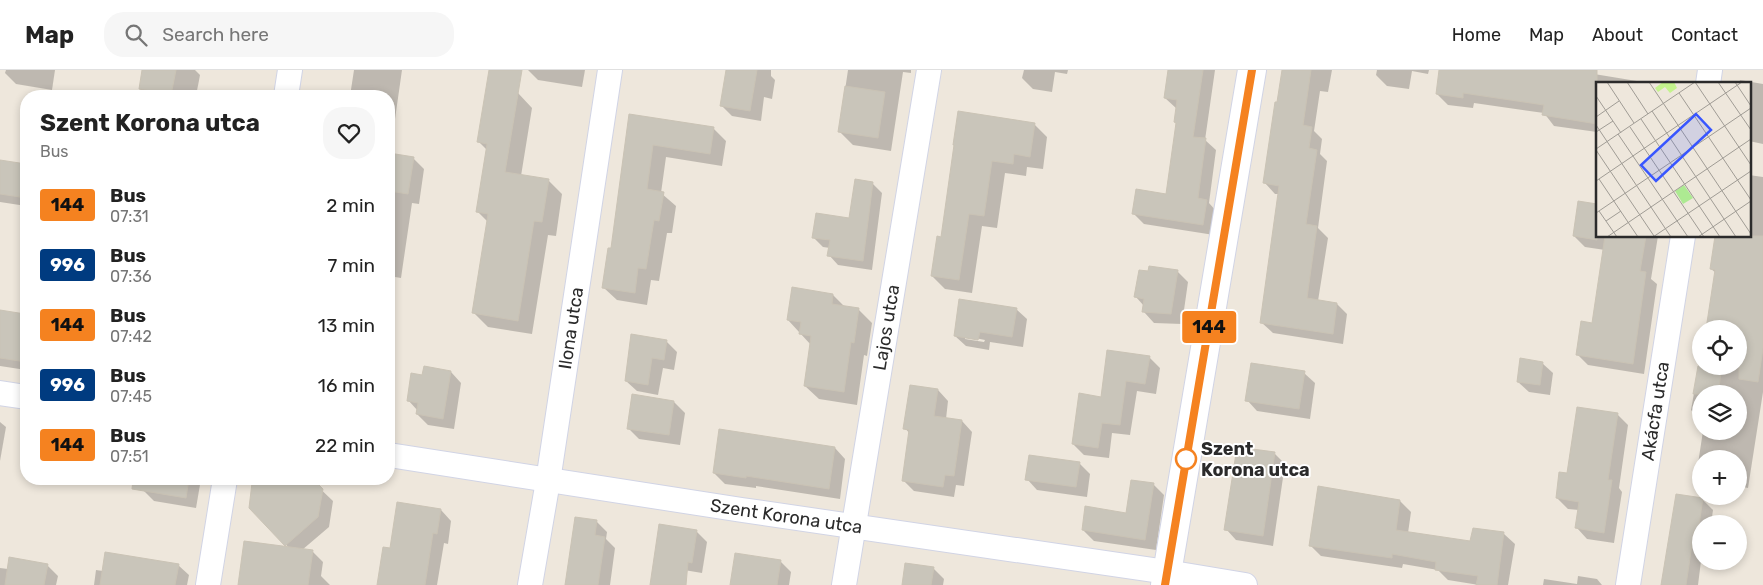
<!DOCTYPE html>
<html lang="en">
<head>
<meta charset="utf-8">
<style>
	body { margin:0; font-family:Rubik,sans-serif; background:#f6f6f6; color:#222; height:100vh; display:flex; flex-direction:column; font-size:19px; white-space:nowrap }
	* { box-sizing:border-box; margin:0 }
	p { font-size:16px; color:#767676 }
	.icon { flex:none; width:28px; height:28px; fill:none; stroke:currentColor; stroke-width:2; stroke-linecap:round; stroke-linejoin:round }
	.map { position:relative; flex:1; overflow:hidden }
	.details { position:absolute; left:20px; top:20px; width:375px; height:395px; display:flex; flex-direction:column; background:#fff; border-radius:20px; box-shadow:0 2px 8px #0003 }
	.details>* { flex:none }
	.badge { padding:0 10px; border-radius:4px; font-size:18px; line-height:32px }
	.fabs { position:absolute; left:1692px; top:250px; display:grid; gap:10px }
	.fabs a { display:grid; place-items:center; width:55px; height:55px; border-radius:50%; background:#fff; box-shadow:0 2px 8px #0003; font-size:25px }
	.map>.badge { position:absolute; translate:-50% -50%; box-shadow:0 0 0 2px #fff }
	.round { display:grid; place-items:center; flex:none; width:52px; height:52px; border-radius:20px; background:#f6f6f6 }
	.summary { display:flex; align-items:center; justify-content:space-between; height:85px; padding:0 20px }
	h1 { font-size:24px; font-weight:700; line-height:38px }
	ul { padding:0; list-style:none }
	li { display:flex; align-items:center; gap:15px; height:60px; padding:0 20px }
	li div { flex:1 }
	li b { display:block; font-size:19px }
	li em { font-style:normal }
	li .badge { min-width:55px; font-weight:700; text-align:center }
	header { display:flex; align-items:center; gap:30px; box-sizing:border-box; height:70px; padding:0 25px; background:#fff; border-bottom:1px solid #e0e0e0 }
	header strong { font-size:24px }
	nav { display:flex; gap:28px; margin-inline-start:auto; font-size:18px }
	.search { width:350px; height:45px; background:#f6f6f6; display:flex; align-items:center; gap:12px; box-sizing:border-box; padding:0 18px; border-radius:20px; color:#767676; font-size:19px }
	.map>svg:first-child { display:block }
	.shadow { fill:#0003; fill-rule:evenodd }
	.building { fill:#c9c5ba; stroke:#cac3b5 }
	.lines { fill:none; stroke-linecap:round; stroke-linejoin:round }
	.street-casing { stroke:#d1d4e5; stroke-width:26 }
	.secondary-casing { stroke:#d1d4e5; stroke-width:30 }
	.street { stroke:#fff; stroke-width:24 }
	.secondary { stroke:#fff; stroke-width:28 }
	.line-casing { stroke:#fff; stroke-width:11 }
	.line { stroke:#f58220; stroke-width:8 }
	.stop-dot { fill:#fff; stroke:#f58220; stroke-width:2.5 }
	.labels { text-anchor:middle; stroke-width:4; stroke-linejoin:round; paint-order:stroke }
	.street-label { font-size:18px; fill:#2b2b2b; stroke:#fff }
	.stop-label { font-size:18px; font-weight:bold; fill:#2b2b2b; stroke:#fff; text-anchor:start }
	.inset-road { fill:none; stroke:#a09c95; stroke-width:1 }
	.view { fill:#3856ff; fill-opacity:0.15; stroke:#3856ff; stroke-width:2.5 }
	.inset-edge { fill:none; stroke:#2b2b2b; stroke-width:2.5 }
</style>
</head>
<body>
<header>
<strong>Map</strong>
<div class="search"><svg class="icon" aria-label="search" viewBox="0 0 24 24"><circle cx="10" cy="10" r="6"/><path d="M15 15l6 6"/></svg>Search here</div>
<nav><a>Home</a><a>Map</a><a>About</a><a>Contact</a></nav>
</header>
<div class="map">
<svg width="1763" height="515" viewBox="0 0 1763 515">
	<rect width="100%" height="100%" fill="#eee7dc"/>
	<!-- shadow -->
	<g class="shadow">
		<path d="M6,0H55L52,20L16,14L5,3Z"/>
		<path d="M143,0H195L200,5L196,26H147L140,19Z"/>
		<path d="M354,0H402L390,84L413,88L424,99L419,134L412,133L401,208L389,206V26H350Z"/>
		<path d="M528,0H585L582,17L538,10Z"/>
		<path d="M727,0H771V6L775,10L772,29L764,27L761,51L732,46L722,36Z"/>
		<path d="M848,0H911V3L903,2L891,81L853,75L839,61Z"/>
		<path d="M1024,0H1068L1067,4L1055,2L1052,22L1033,19L1022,8Z"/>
		<path d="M1169,0H1215L1205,70L1216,80L1209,133L1217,142L1214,165L1144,154L1133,143L1167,125L1177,54V39L1165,28Z"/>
		<path d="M1283,0H1332L1328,22L1320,21L1314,61L1322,69L1320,84L1327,91L1318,158L1328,168L1318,231L1337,234L1347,244L1343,274L1273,263L1262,253L1279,124H1275L1265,113Z"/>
		<path d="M1377,0H1429L1428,4L1412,1L1409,19L1387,16L1376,5Z"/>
		<path d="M1441,0H1593L1594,4L1655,14H1597V62L1554,56L1544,43L1474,33L1473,38L1448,35L1437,24Z"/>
		<path d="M1740,10L1763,14V74L1749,71V14H1739Z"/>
		<path d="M43,22L71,26H42Z"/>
		<path d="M518,23L532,38L521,106L548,110L562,124L556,166L548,165L532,264L488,257L474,243L488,152L477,141L487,80L479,72Z"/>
		<path d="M630,45L713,58L726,71L722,96L666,87L661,123L676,136L672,163H667L659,211L651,210L647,235L617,230L604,218L612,180Z"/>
		<path d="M1034,54L1047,67L1043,99L1027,97L1026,106L1005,103L997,158L982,156L972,223L945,219L932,206L942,168L956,76Z"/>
		<path d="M23,83H26V136L0,132V91L21,94Z"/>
		<path d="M1749,105L1763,107V322L1748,418L1739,416V389H1701V404L1697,400L1703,361H1739V324H1701V350L1691,340L1701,284V296H1739V259L1716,203L1711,199L1749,166Z"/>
		<path d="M872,113L882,123L872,200L838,195L829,185L830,178L823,177L813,167L850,149Z"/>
		<path d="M1574,166H1658L1651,209L1657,214L1644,304L1588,295L1577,284L1594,255L1605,180L1585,177Z"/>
		<path d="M26,186V209L23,206Z"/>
		<path d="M1177,201L1188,212L1182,254L1154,253L1144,242V236L1136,227Z"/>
		<path d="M833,225L845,237L858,239L872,253L867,286L864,285L857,335L819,329L805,316L811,275L788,250Z"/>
		<path d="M1016,239L1027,249L1023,277L990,272L989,280L966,276L955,266ZM965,266L985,270L984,272L965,269Z"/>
		<path d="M0,241L26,247V300L0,296Z"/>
		<path d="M666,271L677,282L674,300L663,298L658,325L637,321L626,311Z"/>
		<path d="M1149,287L1160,298L1156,324L1137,321L1130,365L1112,363L1109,388L1084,385L1073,374L1102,328Z"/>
		<path d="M1542,293L1553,303L1550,325L1529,322L1518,312Z"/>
		<path d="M451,302L461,313L454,359L428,355L417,344L418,341L408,330L423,307Z"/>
		<path d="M1304,303L1315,313L1310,349L1257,341L1247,330Z"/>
		<path d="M938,320L948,331L946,349L962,351L972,362L964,416L956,415L954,427L914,421L903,410L910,364L905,358Z"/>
		<path d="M674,332L685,343L680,375L639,369L628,358Z"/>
		<path d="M1617,344L1628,355L1619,418L1622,422L1614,473L1587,469L1577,458L1579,440L1568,439L1557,428L1568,405Z"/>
		<path d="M0,352L6,357L0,391Z"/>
		<path d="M835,378L845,389L840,429L756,416V418L725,414L714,403Z"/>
		<path d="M1275,384L1285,394L1273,476L1236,470L1226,459Z"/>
		<path d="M1079,393L1090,404L1087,427L1037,420L1027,409Z"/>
		<path d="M146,409H201L196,438L154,431L144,421Z"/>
		<path d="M260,409H299L312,411L333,431L329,457L302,480L313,482L323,492L321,506L330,515H239L289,478L251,437L253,414Z"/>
		<path d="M1153,414L1164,425L1156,480L1094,471L1083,460L1127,444Z"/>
		<path d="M1319,418L1400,431L1411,442L1408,463L1471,473L1474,459L1504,464L1515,474L1508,515H1479L1448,510L1438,500L1403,494L1402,498L1321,486L1311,476Z"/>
		<path d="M1702,429L1713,440L1711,454H1701V491L1698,515H1662Z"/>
		<path d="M441,440L451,451L448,474L444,473L437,515H378L391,480Z"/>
		<path d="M596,451L607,462L606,469L615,478L610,515H566Z"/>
		<path d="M696,461L707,472L702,503L666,497Z"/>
		<path d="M780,491L791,502L789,515H732Z"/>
		<path d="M47,495L58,506L56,515H0V498L8,499Z"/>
		<path d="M178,495L189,505L187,515H94L96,500L103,501Z"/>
		<path d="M933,498L944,509L943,515H903Z"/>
		<path d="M1578,506L1597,509L1602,515H1543L1544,509L1577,514Z"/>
	</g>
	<!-- building -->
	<g class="building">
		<path d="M142,0H176L171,25L139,19Z"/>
		<path d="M489,0H522L505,102L549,109L542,152L534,151L518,251L472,243L488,144L476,142L487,74L477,72Z"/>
		<path d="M726,0H757L750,41L720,36Z"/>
		<path d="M1168,0H1203L1193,67L1206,68L1198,128L1207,130L1203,155L1132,144L1136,119L1166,124L1176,53L1174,52L1177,30L1164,28Z"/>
		<path d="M1282,0H1311L1303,55L1312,57L1309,78L1317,80L1306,154L1317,156L1307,228L1337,233L1333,264L1260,253L1279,116L1263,113L1275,32H1277Z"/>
		<path d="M1439,0H1597V54L1542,45L1544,35L1463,23V28L1436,24Z"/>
		<path d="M845,16L885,22L878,68L838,62Z"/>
		<path d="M958,41L1035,53L1030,87L1014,84L1013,94L992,91L984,146L969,144L959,210L931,206L937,166L941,167L954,75H953Z"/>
		<path d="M629,44L714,57L710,84L653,75L647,119L664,122L659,151L654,150L646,199L638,198L635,223L602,218L608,178H611Z"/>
		<path d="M389,83L414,87L408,124L389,121Z"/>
		<path d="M0,90L26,94V113L22,112L20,127L0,124Z"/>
		<path d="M855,109L873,112L863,191L827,186L830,170L812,168L816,143L849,148Z"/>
		<path d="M1578,131L1597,134V170L1573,166Z"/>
		<path d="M1605,166H1646L1640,201L1646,202L1633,294L1576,285L1581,251L1592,253Z"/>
		<path d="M1715,166H1763V278L1758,312L1739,309V259H1706L1715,200L1710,199Z"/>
		<path d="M1149,196L1178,200L1171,244L1142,242L1144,229L1134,227L1139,200L1148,201Z"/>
		<path d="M792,217L833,224L832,234L859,238L854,273L851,272L844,322L804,316L811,266L799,264L801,252L787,250Z"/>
		<path d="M959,229L1017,238L1012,267L980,262L978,270L954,266Z"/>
		<path d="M0,240L25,244L23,259H26V292L0,288Z"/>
		<path d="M631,264L667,270L664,290L652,288L648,315L625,311Z"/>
		<path d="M1107,280L1150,286L1145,314L1126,311L1120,355L1102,353L1098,378L1072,374L1079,323L1101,327Z"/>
		<path d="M1520,288L1543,292L1540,315L1517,312Z"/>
		<path d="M1251,293L1305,301L1299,339L1245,331Z"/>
		<path d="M424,296L451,301L443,349L416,344L418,333L407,331L411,303L422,305Z"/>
		<path d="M1698,296H1722L1718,324H1693Z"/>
		<path d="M910,315L938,319L934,346L962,350L954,406L945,405L943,417L902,411L909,360L903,359Z"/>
		<path d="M632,324L674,331L669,365L627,359Z"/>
		<path d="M1577,337L1618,343L1608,410H1612L1604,463L1575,458L1579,432L1556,428L1559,402L1567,403Z"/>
		<path d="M719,359L835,377L829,419L746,406V408L713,403Z"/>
		<path d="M1237,377L1275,382L1263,466L1224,460Z"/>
		<path d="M1029,385L1080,392L1076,417L1025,410Z"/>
		<path d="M133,409H189L186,428L132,419Z"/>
		<path d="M258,409H313L323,419L318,447L285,476L249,438L252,413Z"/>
		<path d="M1131,410L1154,413L1145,470L1082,460L1085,436L1126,443Z"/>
		<path d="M1318,416L1400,430L1396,460L1470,471L1473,458L1504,462L1497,515H1476L1478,506L1435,500L1436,492L1392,484V488L1309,476Z"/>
		<path d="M1676,424L1703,428L1698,462L1694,461L1686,515H1661Z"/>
		<path d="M397,432L441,439L437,464L433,463L425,515H377L383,477L390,478Z"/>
		<path d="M575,447L597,450L595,465L605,467L598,515H565Z"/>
		<path d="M659,454L697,460L692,493L688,492L686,515H650Z"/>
		<path d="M244,471L313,480L308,515H238Z"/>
		<path d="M105,482L179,494L175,515H100Z"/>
		<path d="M735,483L781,490L777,515H730Z"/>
		<path d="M9,487L48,494L44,515H5Z"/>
		<path d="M905,493L934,497L931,515H902Z"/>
	</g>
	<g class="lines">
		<defs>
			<g id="street">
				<path d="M1708,14L1710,0"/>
				<path d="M286,26L290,0"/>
				<path d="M0,323L26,327"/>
				<path id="s1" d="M389,385L742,440L1167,502L1245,515"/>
				<path d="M208,515L225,409"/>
				<path id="s2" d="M530,515L548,411L610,0"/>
				<path id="s3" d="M844,515L929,0"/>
				<path id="s4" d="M1628,515L1683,166"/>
			</g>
			<path id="secondary" d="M1165,515L1252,0"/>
		</defs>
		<!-- street casing -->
		<use href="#street" class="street-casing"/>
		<!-- secondary casing -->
		<use href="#secondary" class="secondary-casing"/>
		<!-- street -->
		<use href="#street" class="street"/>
		<!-- secondary -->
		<use href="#secondary" class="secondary"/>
	</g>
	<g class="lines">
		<defs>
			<path id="line" d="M1165,515L1252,0"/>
		</defs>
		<!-- line casing -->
		<use href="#line" class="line-casing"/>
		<!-- line -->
		<use href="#line" class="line"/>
	</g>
	<!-- markers -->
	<circle class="stop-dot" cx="1186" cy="389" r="10"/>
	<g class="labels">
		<!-- street labels -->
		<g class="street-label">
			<text dy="6" stroke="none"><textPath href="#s3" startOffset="261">Lajos utca</textPath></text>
			<text dy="6" stroke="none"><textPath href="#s2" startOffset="260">Ilona utca</textPath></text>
			<text dy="6" stroke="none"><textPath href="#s4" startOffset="176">Akácfa utca</textPath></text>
			<text dy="6" stroke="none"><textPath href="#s1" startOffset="402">Szent Korona utca</textPath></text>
		</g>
		<!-- stop labels -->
		<g class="stop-label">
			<text x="1201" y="385">Szent<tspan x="1201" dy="21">Korona utca</tspan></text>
		</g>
	</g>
	<!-- overview -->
	<g transform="translate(1596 12)">
		<rect width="155" height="155" fill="#eee7dc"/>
		<path d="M88,103L97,116L87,122L79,109Z" fill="#adea92"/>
		<path d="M67,0H78L81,6L74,11L69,5L62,10L59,6Z" fill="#c4f38d"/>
		<path class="inset-road" d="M11,0L38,41M31,0L52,32M53,0L155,152M99,0L155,83M122,0L155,48M139,0L155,24M83,11L155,118M0,14L25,51M56,29L140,155M0,35L23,19M45,37L124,155M0,43L75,155M34,45L108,155M0,50L17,39M22,52L92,155M0,67L99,0M0,68L58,154M3,97L42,155M0,99L146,0M55,125L155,57M3,129L21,155M0,131L155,26M10,139L25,129M11,155L55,125M57,155L155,89M102,155L155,119"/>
		<path class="view" d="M100,32L115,48L60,99L45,83Z"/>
		<rect width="155" height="155" class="inset-edge"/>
	</g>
</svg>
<div class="fabs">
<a><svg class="icon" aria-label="locate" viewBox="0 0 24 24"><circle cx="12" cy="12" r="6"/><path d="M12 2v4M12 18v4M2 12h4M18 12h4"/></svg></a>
<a><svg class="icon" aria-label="layers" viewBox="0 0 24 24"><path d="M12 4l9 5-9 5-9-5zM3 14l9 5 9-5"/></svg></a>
<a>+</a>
<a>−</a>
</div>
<b class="badge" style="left:1209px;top:257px;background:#f58220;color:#111">144</b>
<section class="details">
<div class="summary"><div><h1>Szent Korona utca</h1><p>Bus</p></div><a class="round"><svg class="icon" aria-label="heart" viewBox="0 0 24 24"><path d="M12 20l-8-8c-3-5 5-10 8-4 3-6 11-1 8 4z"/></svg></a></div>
<ul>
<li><span class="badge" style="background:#f58220;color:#111">144</span><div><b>Bus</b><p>07:31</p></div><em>2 min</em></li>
<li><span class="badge" style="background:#003b80;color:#fff">996</span><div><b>Bus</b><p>07:36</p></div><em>7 min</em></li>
<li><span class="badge" style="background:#f58220;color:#111">144</span><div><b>Bus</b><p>07:42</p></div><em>13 min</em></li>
<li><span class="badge" style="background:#003b80;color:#fff">996</span><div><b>Bus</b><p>07:45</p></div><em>16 min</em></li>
<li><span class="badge" style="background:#f58220;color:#111">144</span><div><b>Bus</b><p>07:51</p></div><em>22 min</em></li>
</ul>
</section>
</div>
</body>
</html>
